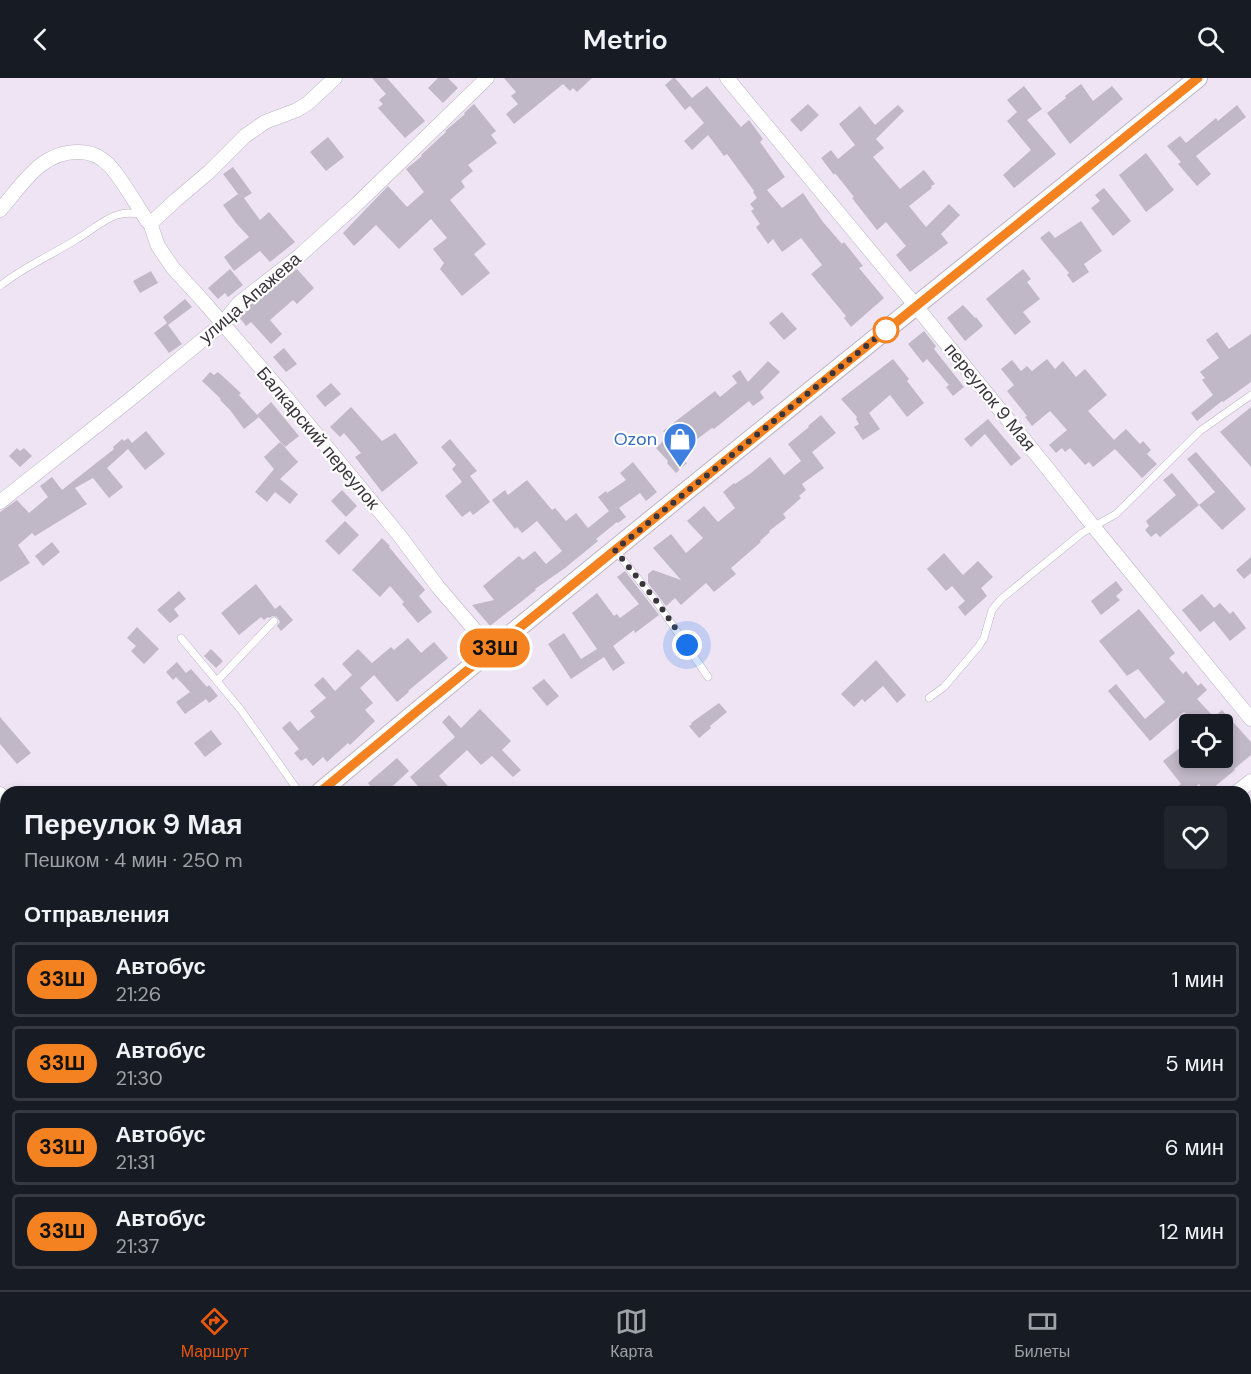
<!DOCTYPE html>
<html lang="ru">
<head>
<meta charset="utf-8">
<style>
	body { margin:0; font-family:"DM Sans",sans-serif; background:#20242c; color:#f1f3f6; height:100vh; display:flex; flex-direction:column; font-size:22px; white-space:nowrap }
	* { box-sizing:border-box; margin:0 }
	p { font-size:20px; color:#9ea1a6 }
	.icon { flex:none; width:33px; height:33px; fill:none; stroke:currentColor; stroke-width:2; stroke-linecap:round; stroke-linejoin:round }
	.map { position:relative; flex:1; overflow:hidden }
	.details { position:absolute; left:0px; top:708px; width:1251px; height:504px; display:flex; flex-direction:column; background:#171b24; border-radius:18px 18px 0 0; box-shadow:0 3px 9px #0003 }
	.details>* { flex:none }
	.badge { padding:0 12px; border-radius:20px; font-size:21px; line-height:39px }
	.controls { position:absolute; left:1179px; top:636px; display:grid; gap:12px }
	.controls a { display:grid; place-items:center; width:54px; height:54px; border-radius:6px; background:#171b24; box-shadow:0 3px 9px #0003; font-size:30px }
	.you { position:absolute; width:30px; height:30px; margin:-15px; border:4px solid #fff; border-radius:50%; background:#1a73e8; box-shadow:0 0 0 9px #1a73e833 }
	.map>.badge { position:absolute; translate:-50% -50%; box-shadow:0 0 0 3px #fff }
	h2 { padding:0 24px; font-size:22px; line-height:54px }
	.round { display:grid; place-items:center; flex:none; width:63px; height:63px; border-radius:6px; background:#20242c }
	.head { display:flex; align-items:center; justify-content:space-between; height:102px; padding:0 24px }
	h1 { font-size:28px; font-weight:600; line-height:45px }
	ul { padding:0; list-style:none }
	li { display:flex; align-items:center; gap:18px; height:75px; margin:0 12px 9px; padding:0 12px; border:3px solid #363941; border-radius:6px }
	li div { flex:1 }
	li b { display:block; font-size:22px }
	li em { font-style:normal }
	li .badge { min-width:66px; font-weight:700; text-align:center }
	header { display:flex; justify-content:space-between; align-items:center; height:78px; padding:0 24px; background:#171b24; font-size:27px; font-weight:600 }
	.dock { display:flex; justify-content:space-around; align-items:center; height:84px; border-top:2px solid #363941; background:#171b24; font-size:16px; color:#9ea1a6 }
	.dock a { display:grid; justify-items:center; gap:3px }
	.dock .current { color:#ea580c }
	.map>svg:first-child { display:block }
	.building { fill:#c1b8c7 }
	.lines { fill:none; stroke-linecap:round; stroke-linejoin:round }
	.lane-casing { stroke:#bdb4c3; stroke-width:8 }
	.street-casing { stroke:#bdb4c3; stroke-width:15 }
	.secondary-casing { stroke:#bdb4c3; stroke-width:20 }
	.lane { stroke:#fff; stroke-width:7 }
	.street { stroke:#fff; stroke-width:14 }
	.secondary { stroke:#fff; stroke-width:18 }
	.line-casing { stroke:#fff; stroke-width:14 }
	.line { stroke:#f58220; stroke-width:9 }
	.walk { stroke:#39353b; stroke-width:6; stroke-dasharray:0 10.8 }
	.stop-dot { fill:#fff; stroke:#f58220; stroke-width:3 }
	.labels { text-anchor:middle; stroke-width:4.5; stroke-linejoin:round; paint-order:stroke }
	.street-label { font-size:18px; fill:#39353b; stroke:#fff }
	.shop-label { font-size:18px; fill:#366cbe; stroke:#fff; text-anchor:end }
</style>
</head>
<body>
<header><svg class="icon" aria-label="back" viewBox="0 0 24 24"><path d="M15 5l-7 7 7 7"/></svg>Metrio<svg class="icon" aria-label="search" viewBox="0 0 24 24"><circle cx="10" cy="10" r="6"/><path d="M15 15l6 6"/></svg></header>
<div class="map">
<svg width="1251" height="1212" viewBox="0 0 1251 1212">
	<rect width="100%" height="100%" fill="#eee4f4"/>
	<!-- building -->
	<g class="building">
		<path d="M372,0H387L425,43L405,60L378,30L383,26L379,22L386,16Z"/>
		<path d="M438,0H448L458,10L443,25L428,10Z"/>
		<path d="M504,0H592L577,14L573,10L570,13L563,6L514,46L506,36L518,26L511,18L516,14Z"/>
		<path d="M673,0H675L692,20L707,8L741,49L749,42L763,61L760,64L785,99L767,112L782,130L803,115L823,144L842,166L844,164L863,188L859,190L884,220L851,249L844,240L846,238L811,196L822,187L801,160L782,174L773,161L768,166L756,149L760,146L751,133L754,131L750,126L757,120L753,114L754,113L727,76L724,78L708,57L692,72L684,63L704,45L690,28L685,32L665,7Z"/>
		<path d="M1081,6L1093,23L1112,8L1123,21L1070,66L1047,35L1066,20L1065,18Z"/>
		<path d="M1024,8L1042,31L1027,42L1056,76L1014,110L1003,97L1031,72L1007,43L1017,34L1007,22Z"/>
		<path d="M474,26L496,53L491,57L497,65L468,87L473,93L461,103L465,109L450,122L486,166L474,176L490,195L462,218L440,191L444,185L433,171L447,160L431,141L399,171L376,147L354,168L343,155L388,108L407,129L424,114L406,91L422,78L421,77L446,54L445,53L465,36L464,35Z"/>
		<path d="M808,26L819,37L801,54L790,42Z"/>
		<path d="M898,27L904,33L876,61L884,70L873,79L900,111L924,92L935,106L931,108L932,110L909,128L926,149L949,126L960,137L941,156L948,165L910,194L896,177L906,168L886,144L877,152L852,120L854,119L835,95L834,97L821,80L831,72L838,81L855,67L839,46L860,28L875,47Z"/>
		<path d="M1237,27L1246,39L1196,78L1211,96L1197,108L1178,86L1181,84L1167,68L1180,58L1186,65L1216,40L1218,43Z"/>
		<path d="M328,59L344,79L326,93L310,74Z"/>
		<path d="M1146,75L1174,112L1146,134L1119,97Z"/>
		<path d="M233,89L252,115L244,120L260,142L269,134L295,164L270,184L260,173L234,193L224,179L249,159L236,145L223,127L238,116L223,96Z"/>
		<path d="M1104,110L1131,143L1113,158L1091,130L1100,123L1095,117Z"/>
		<path d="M1081,143L1102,173L1084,186L1089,194L1073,205L1067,197L1069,195L1040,160L1049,153L1055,160Z"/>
		<path d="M230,191L243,207L228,219L225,215L218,221L208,210Z"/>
		<path d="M297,191L314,210L297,226L293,222L270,242L282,256L271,266L251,244L246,248L239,239L245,231Z"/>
		<path d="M1023,191L1031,201L1027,204L1040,221L1023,234L1031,244L1015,257L986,221Z"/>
		<path d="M151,193L158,205L140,215L133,203Z"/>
		<path d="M185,221L192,229L168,247L182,266L169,275L154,255L167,245L163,239Z"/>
		<path d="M963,227L975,240L976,239L983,248L965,263L947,240Z"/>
		<path d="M782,234L797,251L784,262L769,245Z"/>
		<path d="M924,253L936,268L934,271L964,309L953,318L946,309L949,307L927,281L923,285L908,266Z"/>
		<path d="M1217,254L1229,271L1251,256V304L1223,324L1222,323L1197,343L1191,335L1213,317L1202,302L1205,300L1200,294L1219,280L1206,262Z"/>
		<path d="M284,270L297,286L286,294L273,279Z"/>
		<path d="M893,281L909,301L907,303L924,325L907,339L890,317L869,335L880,351L863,362L854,349L859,346L856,341L857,339L841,321Z"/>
		<path d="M1047,281L1055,291L1063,283L1076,299L1085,291L1107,317L1088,333L1114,362L1126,351L1140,366L1143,363L1151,372L1147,376L1157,386L1142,400L1115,371L1093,389L1089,384L1085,387L1070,370L1065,374L1062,370L1056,375L1049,367L1067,352L1050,333L1032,348L1025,339L1027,338L1007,313L1014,307L1001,291L1012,282L1021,293L1027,288L1032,293Z"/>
		<path d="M768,283L780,294L760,314L764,320L753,328L749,323L714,351L712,350L696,362L686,349L670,361L663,353L715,313L720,319L737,305L732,298L740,292L748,304Z"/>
		<path d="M210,294L214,297L218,294L241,315L239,317L259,339L244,351L230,332L220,322L221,321L202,303Z"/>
		<path d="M331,305L341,316L325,329L316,318Z"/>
		<path d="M271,324L299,358L285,369L257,337Z"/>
		<path d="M351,329L382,363L395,355L418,385L382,414L355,379L361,375L344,355L340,359L330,349Z"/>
		<path d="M1251,329V389L1220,354Z"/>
		<path d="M821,337L836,355L812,374L824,390L802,406L806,412L799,418L801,420L783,436L786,440L769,453L770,454L760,463L761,464L731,490L736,496L714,514L706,505L681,527L675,520L666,528L648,505V496L653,492L681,502L653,470L671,456L686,475L703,460L687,443L704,428L718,444L735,430L723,414L734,405L735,406L751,395L770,379L784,397L801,383L788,366L809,349L808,348Z"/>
		<path d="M988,341L1021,380L1011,388L985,356L971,369L964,361Z"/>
		<path d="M146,353L165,376L145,392L128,371L107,390L123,409L109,420L93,400L75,410L87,426L35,458L32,455L18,467L30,485L0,504V434L17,422L29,435L48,419L40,408L52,399L62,412L114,371L113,369L122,361L124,363L128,360L132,365Z"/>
		<path d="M450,361L477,393L470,398L490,424L473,437L470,433L462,439L445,418L462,404L452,391L456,387L441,369Z"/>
		<path d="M665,361L687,385L676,395L667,385L668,383L656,370Z"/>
		<path d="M280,364L298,384L280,401L298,416L290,426L275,414L267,424L255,414L274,391L264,379Z"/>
		<path d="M17,370L20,373L24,370L32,378L20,389L9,378Z"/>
		<path d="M1196,374L1246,431L1222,452L1199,427L1215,414L1187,381Z"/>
		<path d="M633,384L657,414L646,423L640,415L619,430L626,439L618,445L617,444L596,461L598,463L565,490L535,511L536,512L490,548L472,527L494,522L483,508L519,478L523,482L535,473L546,486L562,473L537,443L522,455L517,449L515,451L492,422L505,412L508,417L527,402L552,432L555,430L566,443L576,435L588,450L609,433L598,419L606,413L607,415L626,402L620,395Z"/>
		<path d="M1172,395L1199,427L1160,459L1156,455L1151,459L1145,452L1149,448L1146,443L1176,417L1163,402Z"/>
		<path d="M342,412L357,428L346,439L331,423Z"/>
		<path d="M345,443L359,457L339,477L325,463Z"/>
		<path d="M382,460L390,468L389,469L425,512L419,518L432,534L418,545L402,526L404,524L390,508L380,519L352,492Z"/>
		<path d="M52,464L60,474L43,488L35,478Z"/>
		<path d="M944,475L963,497L978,483L993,499L981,510L987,518L965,538L958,529L965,523L952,508L946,513L927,491Z"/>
		<path d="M1251,479V495L1244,501L1236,492Z"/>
		<path d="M625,493L659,537L635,555L634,552L613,568L625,585L613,593L604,579L571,601L548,566L564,555L581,581L597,571L572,535L597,515L614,538L617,536L620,540L639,526L617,499Z"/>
		<path d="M1116,503L1123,512L1116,518L1120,522L1101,537L1091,523Z"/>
		<path d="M256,506L275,531L280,527L293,542L281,553L277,548L280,544L277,539L273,538L269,540L268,539L264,542L261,539L239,557L221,535Z"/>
		<path d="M179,513L186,521L174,531L179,538L170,545L157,532Z"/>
		<path d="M1202,516L1214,530L1220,525L1230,536L1233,533L1246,550L1230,563L1214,543L1200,554L1182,532Z"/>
		<path d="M1139,531L1175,575L1169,580L1183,596L1186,593L1198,608L1201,605L1207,612L1197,621L1214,639L1222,632L1251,664V677L1234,691L1235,692L1208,714H1205L1199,706L1189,714H1170L1181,706L1163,683L1190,662V680H1222V646H1196L1184,634L1150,663L1108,613L1116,606L1145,641L1165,624L1138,591L1127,598L1099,563Z"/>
		<path d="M137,549L159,571L144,586L131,573L136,568L127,560Z"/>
		<path d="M408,560L421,575L434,564L448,580L408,613L409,614L397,624L374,597L360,610L373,625L365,632L375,643L350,667L348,665L327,684L323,679L313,688L306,680L301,683L294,675L299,671L282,650L290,643L298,653L315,639L310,633L326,620L314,607L323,599L335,613L352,597L342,586L358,571L372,585L391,569L394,572Z"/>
		<path d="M211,571L223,583L216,590L204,578Z"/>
		<path d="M876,582L906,617L897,625L883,608L865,624L862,621L854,629L841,616Z"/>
		<path d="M177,584L186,595L191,591L207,609L209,607L218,618L209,625L206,621L185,636L176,624L190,614L176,599L173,602L166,594Z"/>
		<path d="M544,601L559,618L547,628L532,610Z"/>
		<path d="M719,625L727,634L710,648L711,650L699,660L689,648L692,646L691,645Z"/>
		<path d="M480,631L511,663L502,672L521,692L513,699L492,678L481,687L467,672L439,698L453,714H423L410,699L455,659L442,644L449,637L461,650Z"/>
		<path d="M0,639L31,675L17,686L0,666Z"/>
		<path d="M211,652L222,666L205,679L194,665Z"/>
		<path d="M397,680L409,693L386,714H375L368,705Z"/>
	</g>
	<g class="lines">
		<defs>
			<g id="lane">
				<path d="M0,208C23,189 52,177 77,161C91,153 102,142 117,137C126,134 133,135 141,136"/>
				<path d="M615,472L658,526L708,599"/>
				<path d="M181,560L241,632L299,714"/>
				<path d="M217,603L274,543"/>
				<path d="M929,620L944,609L979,568L984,560L992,532L1001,521L1082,455L1116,436L1200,353L1251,317"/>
				<path d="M1245,1075L1251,1083"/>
				<path d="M203,1212L206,1206"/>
			</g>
			<g id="street">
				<path d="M727,0L915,227L1048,391L1093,448L1251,641"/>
				<path d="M0,132C23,106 41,73 79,74C90,74 101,79 109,87C123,102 136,127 148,144H152L176,122L210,93L245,58L265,44L297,32L308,25L335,0"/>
				<path d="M150,145L158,168L173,190L204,224L280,312L399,457L438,509L492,572"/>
				<path d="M0,424L128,323L222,246L239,225L298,179L357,126L487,0"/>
				<path d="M1237,714L1251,703"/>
				<path d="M0,716L6,723"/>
				<path d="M1245,856L1251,857"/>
				<path d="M0,1104L6,1111"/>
				<path d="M95,1206L101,1212"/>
				<path d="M318,1212L323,1206"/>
				<path d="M715,1212L725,1206"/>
			</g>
			<g id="secondary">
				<path d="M320,714C609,472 905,238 1198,0"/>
				<path d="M0,979L6,974"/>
			</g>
		</defs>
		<!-- lane casing -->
		<use href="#lane" class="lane-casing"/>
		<!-- street casing -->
		<use href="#street" class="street-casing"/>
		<!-- secondary casing -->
		<use href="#secondary" class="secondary-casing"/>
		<!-- lane -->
		<use href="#lane" class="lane"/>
		<!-- street -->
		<use href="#street" class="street"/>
		<!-- secondary -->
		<use href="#secondary" class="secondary"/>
	</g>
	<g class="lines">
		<defs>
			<path id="line" d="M320,714L421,630L615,472L1198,0"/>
		</defs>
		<!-- line casing -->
		<use href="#line" class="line-casing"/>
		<!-- line -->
		<use href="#line" class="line"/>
		<!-- walk -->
		<path class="walk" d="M687,567L658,525L615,472L886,252"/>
	</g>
	<!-- icons -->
	<defs>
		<symbol id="shop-pin" viewBox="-11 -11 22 30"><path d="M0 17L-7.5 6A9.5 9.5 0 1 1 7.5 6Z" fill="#3f7fe0" stroke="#fff"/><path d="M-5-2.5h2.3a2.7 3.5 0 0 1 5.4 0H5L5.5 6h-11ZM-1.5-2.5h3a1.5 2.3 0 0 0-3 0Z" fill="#fff"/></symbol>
	</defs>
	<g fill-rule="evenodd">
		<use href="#shop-pin" x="661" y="342" width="38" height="52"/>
	</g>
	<!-- markers -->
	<circle class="stop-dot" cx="886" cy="252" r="12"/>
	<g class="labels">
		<!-- street labels -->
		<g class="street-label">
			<text transform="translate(250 220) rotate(-41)" y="6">улица Апажева</text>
			<text transform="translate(990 319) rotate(51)" y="6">переулок 9 Мая</text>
			<text transform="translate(318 360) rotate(50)" y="6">Балкарский переулок</text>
		</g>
		<!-- shop labels -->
		<g class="shop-label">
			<text x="657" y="367">Ozon</text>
		</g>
	</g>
</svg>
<div class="controls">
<a><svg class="icon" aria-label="locate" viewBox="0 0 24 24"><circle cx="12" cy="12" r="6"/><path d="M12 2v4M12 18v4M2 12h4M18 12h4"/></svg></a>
</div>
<div class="you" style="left:687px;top:567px"></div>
<b class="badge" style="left:495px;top:570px;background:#f58220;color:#111">33Ш</b>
<section class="details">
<div class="head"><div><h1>Переулок 9 Мая</h1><p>Пешком · 4 мин · 250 m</p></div><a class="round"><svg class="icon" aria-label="heart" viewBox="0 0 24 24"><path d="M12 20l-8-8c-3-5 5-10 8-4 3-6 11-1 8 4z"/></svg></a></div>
<h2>Отправления</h2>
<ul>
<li><span class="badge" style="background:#f58220;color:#111">33Ш</span><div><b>Автобус</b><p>21:26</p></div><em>1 мин</em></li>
<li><span class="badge" style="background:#f58220;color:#111">33Ш</span><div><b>Автобус</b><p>21:30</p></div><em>5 мин</em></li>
<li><span class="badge" style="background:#f58220;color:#111">33Ш</span><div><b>Автобус</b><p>21:31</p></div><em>6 мин</em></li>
<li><span class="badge" style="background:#f58220;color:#111">33Ш</span><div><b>Автобус</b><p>21:37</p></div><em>12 мин</em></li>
</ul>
</section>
</div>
<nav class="dock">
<a class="current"><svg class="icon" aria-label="directions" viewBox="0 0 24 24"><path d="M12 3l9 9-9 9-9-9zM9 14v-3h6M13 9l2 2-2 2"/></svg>Маршрут</a>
<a><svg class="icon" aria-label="map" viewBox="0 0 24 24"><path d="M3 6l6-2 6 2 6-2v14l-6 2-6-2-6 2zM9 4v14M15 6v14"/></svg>Карта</a>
<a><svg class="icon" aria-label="tickets" viewBox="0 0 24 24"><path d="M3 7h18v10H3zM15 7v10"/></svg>Билеты</a>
</nav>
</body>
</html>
